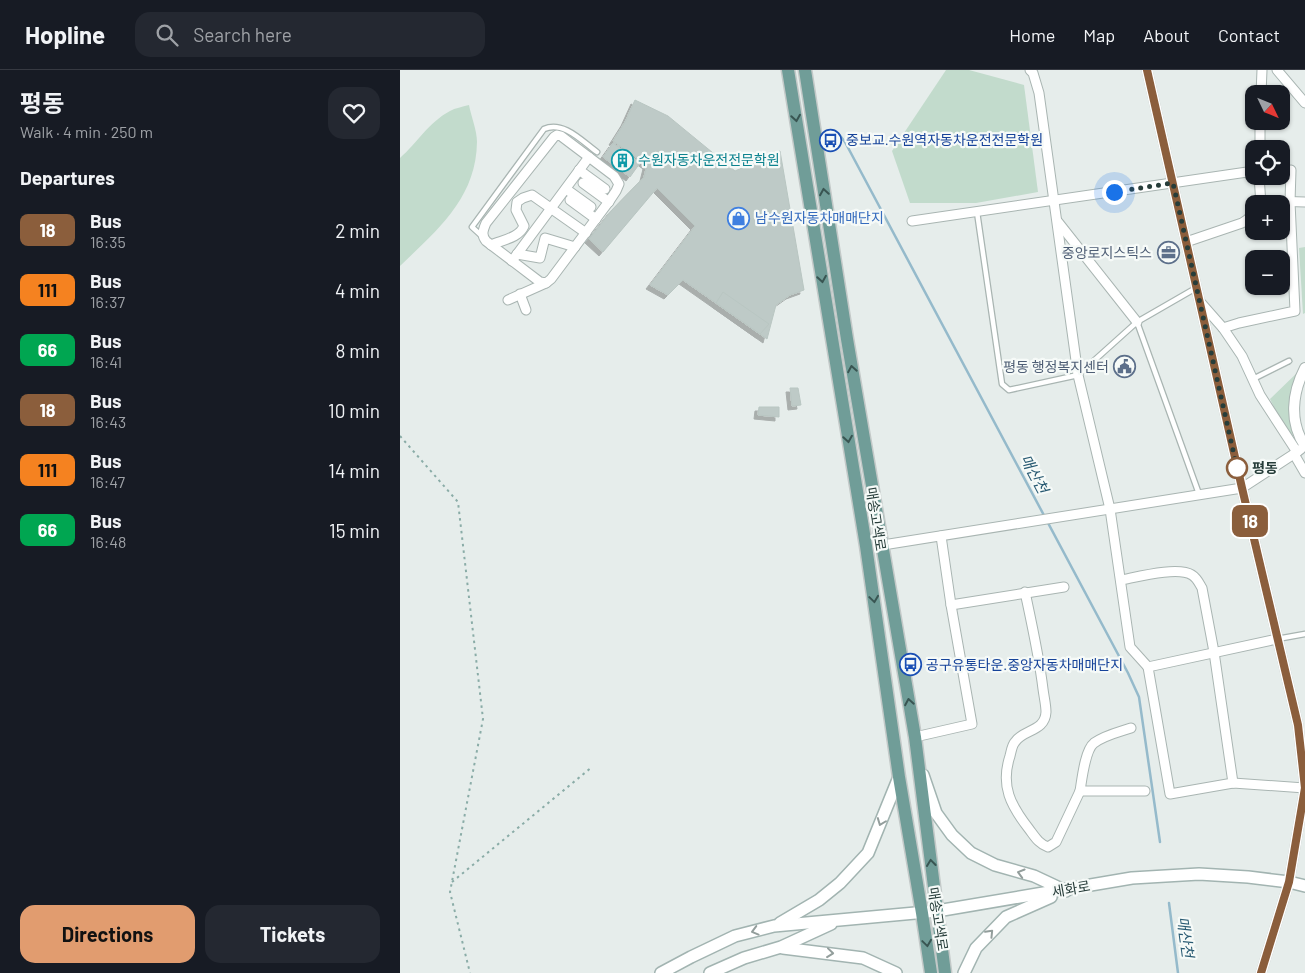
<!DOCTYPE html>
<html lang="en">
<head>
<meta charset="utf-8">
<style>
	body { margin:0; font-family:Barlow,"Noto Sans KR",sans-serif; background:#242831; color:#f1f3f6; height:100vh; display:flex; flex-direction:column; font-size:19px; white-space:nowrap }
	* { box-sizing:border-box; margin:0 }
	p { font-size:16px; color:#9ea1a6 }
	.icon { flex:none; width:28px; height:28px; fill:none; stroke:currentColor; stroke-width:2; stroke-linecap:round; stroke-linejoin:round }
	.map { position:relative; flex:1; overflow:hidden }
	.sheet { display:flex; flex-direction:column; background:#171b24; width:400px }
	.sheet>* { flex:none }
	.badge { padding:0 10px; border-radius:8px; font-size:18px; line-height:32px }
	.needle { width:32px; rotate:133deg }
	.controls { position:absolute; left:845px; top:15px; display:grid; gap:10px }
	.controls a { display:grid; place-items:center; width:45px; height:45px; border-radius:10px; background:#171b24; box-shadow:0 1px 4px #0004; font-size:25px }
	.you { position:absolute; width:25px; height:25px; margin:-12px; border:4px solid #fff; border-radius:50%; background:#1a73e8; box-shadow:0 0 0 8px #1a73e833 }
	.map>.badge { position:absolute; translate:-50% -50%; box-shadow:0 0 0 2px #fff }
	h2 { padding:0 20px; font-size:19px; line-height:45px }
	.round { display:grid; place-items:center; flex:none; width:52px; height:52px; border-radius:15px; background:#242831 }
	.overview { display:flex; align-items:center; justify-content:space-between; height:85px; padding:0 20px }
	h1 { font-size:24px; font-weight:700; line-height:38px }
	.button { display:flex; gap:10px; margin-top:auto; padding:10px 20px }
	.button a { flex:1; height:58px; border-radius:15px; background:#e19c6f; color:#111; font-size:20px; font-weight:700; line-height:58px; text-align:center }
	.button a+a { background:#242831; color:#f1f3f6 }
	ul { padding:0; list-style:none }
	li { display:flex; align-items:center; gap:15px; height:60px; padding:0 20px }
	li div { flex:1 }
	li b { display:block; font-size:19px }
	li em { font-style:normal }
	li .badge { min-width:55px; font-weight:700; text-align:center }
	header { display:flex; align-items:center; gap:30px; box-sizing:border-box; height:70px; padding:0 25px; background:#171b24; border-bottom:1px solid #363941 }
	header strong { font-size:24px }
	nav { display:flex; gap:28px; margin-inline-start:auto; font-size:18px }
	.search { width:350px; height:45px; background:#242831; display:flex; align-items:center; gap:12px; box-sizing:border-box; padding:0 18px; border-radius:15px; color:#9ea1a6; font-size:19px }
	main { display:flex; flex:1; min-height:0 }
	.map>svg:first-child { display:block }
	.green { fill:#c2dbcc }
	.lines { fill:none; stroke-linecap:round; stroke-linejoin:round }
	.stream { stroke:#95bacb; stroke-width:2.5 }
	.building { fill:#becac7; stroke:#b9c6c2; filter:url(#shadow) }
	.service-casing { stroke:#a9b5b2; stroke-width:7 }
	.minor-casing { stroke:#a9b5b2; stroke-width:11 }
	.tertiary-casing { stroke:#a9b5b2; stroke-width:12 }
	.secondary-casing { stroke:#a2b4b1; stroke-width:14 }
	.primary-casing { stroke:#c3c9c8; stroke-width:15 }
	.path { stroke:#8aaca7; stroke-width:2; stroke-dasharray:2.5 4; stroke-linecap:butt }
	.service { stroke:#fff; stroke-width:4.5 }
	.minor { stroke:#fff; stroke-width:9 }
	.tertiary { stroke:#fff; stroke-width:10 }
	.secondary { stroke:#fff; stroke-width:11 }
	.primary { stroke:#709d98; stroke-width:12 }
	.oneway { stroke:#395552 }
	.oneway2 { stroke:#939e9c }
	.line-casing { stroke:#fff; stroke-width:11 }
	.line { stroke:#8b5e3c; stroke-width:8 }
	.walk { stroke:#273d3a; stroke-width:5; stroke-dasharray:0 9 }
	.stop-dot { fill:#fff; stroke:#8b5e3c; stroke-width:2.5 }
	.labels { text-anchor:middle; stroke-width:4.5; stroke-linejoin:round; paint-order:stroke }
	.transit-label { font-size:14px; fill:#164399; stroke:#f6faf8; text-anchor:start }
	.culture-label { font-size:14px; fill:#0d838f; stroke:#f6faf8; text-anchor:start }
	.shop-label { font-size:14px; fill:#366cbe; stroke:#f6faf8; text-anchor:start }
	.service-label { font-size:14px; fill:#4e5e75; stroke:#f6faf8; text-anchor:end }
	.stop-label { font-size:14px; font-weight:bold; fill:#273d3a; stroke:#f6faf8; text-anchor:start }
	.street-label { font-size:14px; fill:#273d3a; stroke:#f6faf8 }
	.water-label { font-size:15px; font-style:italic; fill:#285a72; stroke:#f6faf8 }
</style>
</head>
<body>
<header>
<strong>Hopline</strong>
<div class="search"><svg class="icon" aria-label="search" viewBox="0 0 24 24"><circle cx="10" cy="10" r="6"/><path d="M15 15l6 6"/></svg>Search here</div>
<nav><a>Home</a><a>Map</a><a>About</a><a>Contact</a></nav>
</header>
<main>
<section class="sheet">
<div class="overview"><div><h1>평동</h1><p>Walk · 4 min · 250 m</p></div><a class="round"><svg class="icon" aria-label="heart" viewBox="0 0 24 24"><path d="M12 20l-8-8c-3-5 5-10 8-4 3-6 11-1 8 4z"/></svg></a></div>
<h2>Departures</h2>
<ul>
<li><span class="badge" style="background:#8b5e3c;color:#fff">18</span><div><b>Bus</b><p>16:35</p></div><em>2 min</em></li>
<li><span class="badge" style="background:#f58220;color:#111">111</span><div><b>Bus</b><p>16:37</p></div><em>4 min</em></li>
<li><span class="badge" style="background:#00a651;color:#fff">66</span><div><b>Bus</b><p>16:41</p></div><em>8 min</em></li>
<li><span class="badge" style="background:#8b5e3c;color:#fff">18</span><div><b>Bus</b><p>16:43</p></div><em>10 min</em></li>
<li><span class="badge" style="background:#f58220;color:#111">111</span><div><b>Bus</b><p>16:47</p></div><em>14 min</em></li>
<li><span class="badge" style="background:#00a651;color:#fff">66</span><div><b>Bus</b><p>16:48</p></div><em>15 min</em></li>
</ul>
<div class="button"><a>Directions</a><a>Tickets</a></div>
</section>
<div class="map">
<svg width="905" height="903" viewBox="0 0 905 903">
	<defs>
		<filter id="shadow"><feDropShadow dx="-4" dy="4" stdDeviation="0" flood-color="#0004"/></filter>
	</defs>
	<rect width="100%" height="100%" fill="#e6edeb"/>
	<!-- green -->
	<g class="green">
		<path d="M546,0H569L624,15L638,122L576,133H510L492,81Z"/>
		<path d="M69,35C71,46 77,60 77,72C76,129 37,160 0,196V88C17,73 29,52 50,41C55,38 62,37 69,35Z"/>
		<path d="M905,177V243L903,244L899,178Z"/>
		<path d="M900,300L890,339L894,376L870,329Z"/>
	</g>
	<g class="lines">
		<!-- stream -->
		<g class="stream">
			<path d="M438,63L445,72L728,603L739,627L760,772"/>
			<path d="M769,833L778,903"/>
		</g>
	</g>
	<!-- building -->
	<g class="building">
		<path d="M235,30L268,46L335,101L380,81L404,220L390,225L376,235L367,269L283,210L268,225L250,215L295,156L257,118L203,182L189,169L212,140L244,107L247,95L213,71L225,52Z"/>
		<path d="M213,73L240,93L230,107L203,87Z"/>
		<path d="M323,222L369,254L360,264L316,233Z"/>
		<path d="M390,318H398L401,335L392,336Z"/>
		<path d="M359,337H379V347L358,345Z"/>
	</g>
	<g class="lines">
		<defs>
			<g id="service">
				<path d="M577,142L602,314L609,320L678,305L737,252L796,218"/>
				<path d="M83,167L72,157L144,59C163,50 183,72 197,82"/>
				<path d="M737,252L799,424"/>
				<path d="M853,309L889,291"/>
				<path d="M877,569L905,564"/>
			</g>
			<g id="minor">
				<path d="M630,0L633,3L639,23L678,305L710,439L730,577L748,597"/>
				<path d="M747,0L842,418L898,655L905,718L889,812L861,903"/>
				<path d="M877,0L905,33"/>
				<path d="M861,24L862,0"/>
				<path d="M157,65L161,66L214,106L219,114L216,121L210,130L151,209L146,213L140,212L86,171C81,165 83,160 86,153L154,67Z"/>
				<path d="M860,79V51"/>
				<path d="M179,100L205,119"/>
				<path d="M859,106L861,134"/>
				<path d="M183,113L209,132"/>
				<path d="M166,119L191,137"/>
				<path d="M170,130L196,149"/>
				<path d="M861,134L872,131L905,132"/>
				<path d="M512,151L854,101"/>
				<path d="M658,152L737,252"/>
				<path d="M786,172L842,153L848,149L854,141"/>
				<path d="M91,175C102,170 119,168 124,156L116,140L117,132L123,128L132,125L186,163"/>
				<path d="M117,184L140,188L145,168L175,177"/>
				<path d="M112,191L189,87"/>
				<path d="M120,224L126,240"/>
				<path d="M108,230L146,213"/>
				<path d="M801,233L823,258L842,286L860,325L897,382L901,379"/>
				<path d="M823,258L839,253L895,241L890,132L891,100"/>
				<path d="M894,384L905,403"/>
				<path d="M483,475L842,418L897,382"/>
				<path d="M721,510C737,507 778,496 792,505C797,508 799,513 802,518L814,582L833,713"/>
				<path d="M625,522C632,555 639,586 643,619C644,627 646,635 646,642C645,662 623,659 615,672C612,675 611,682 610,686C600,716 611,736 629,759C635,767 639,774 648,777L656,772L680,721"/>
				<path d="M551,535L664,517"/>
				<path d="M877,569L748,597L770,724L833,713L905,718"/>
				<path d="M731,658C719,662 705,665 694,673C685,680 682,709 680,721H745"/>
				<path d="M515,667L572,654L551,535L541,466"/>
			</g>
			<path id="tertiary" d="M905,298C892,323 889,352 905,376"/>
			<g id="secondary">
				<path d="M523,705L536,743L552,765L571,783L595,795L634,806L666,821"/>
				<path d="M380,853L419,830L440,813L468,783L499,707"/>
				<path d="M383,878L463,888L496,903"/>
				<path d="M261,903L291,887L335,866L374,856L537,841L732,808L799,804L848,807L889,812L905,816"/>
				<path d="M310,903L344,888L381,877L431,854"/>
				<path d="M564,903L576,878L606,847L651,827"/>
			</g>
			<g id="primary">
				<path d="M388,0L466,476L499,707L522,843L531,903"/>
				<path d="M405,0L447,269L515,667L545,903"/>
			</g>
		</defs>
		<!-- service casing -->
		<use href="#service" class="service-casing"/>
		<!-- minor casing -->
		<use href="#minor" class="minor-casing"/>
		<!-- tertiary casing -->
		<use href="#tertiary" class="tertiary-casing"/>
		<!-- secondary casing -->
		<use href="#secondary" class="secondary-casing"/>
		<!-- primary casing -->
		<use href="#primary" class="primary-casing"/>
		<!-- path -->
		<g class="path">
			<path d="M0,366L58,432L83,649L50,822L70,903"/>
			<path d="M52,812L192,697"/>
		</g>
		<!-- service -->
		<use href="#service" class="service"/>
		<!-- minor -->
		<use href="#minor" class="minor"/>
		<!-- tertiary -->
		<use href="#tertiary" class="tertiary"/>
		<!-- secondary -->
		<use href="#secondary" class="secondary"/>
		<!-- primary -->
		<use href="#primary" class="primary"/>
	</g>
	<!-- one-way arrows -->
	<defs><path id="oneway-chevron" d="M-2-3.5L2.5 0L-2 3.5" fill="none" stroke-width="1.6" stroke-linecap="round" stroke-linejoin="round" transform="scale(1.25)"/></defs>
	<g class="oneway">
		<use href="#oneway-chevron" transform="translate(396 48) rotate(81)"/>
		<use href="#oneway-chevron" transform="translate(424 122) rotate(-99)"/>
		<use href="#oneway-chevron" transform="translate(422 209) rotate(81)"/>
		<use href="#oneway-chevron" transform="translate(452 299) rotate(-100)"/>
		<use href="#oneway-chevron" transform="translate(448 369) rotate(81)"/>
		<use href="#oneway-chevron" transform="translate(474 529) rotate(82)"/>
		<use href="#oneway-chevron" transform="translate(509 632) rotate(-100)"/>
		<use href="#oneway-chevron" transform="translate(531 793) rotate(-97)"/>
		<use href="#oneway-chevron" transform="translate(527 873) rotate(82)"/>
	</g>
	<g class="oneway2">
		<use href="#oneway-chevron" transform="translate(481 752) rotate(111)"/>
		<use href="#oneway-chevron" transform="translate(621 803) rotate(-164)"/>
		<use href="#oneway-chevron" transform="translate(355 861) rotate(165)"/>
		<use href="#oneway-chevron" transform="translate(590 863) rotate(-46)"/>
		<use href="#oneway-chevron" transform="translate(430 883) rotate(6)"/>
	</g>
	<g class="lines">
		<defs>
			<path id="line" d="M747,0L842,418L898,655L905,718L889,812L861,903"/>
		</defs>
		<!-- line casing -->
		<use href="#line" class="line-casing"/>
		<!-- line -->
		<use href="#line" class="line"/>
		<!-- walk -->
		<path class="walk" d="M714,122L773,113L837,398"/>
	</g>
	<!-- icons -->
	<defs>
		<symbol id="bus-ring" viewBox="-11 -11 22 22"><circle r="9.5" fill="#f6faf8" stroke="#1a4fb4" stroke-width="1.5"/><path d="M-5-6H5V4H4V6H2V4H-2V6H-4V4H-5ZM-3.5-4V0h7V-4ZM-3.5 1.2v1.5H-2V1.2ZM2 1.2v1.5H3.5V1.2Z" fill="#1a4fb4"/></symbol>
		<symbol id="building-ring" viewBox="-11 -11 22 22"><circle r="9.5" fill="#f6faf8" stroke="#0f9aa8" stroke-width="1.5"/><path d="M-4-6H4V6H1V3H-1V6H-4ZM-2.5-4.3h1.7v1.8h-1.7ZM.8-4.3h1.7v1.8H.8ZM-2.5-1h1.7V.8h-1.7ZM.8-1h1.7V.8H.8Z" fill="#0f9aa8"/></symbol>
		<symbol id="shop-ring" viewBox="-11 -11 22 22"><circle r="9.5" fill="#f6faf8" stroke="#3f7fe0" stroke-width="1.5"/><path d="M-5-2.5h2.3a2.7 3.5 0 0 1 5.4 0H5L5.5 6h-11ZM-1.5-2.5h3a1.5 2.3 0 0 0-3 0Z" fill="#3f7fe0"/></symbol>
		<symbol id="office-ring" viewBox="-11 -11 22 22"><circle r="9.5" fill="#f6faf8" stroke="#5c6f8a" stroke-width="1.5"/><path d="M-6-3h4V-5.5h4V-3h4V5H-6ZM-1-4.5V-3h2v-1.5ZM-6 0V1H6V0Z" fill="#5c6f8a"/></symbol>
		<symbol id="civic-ring" viewBox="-11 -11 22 22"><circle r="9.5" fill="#f6faf8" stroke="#5c6f8a" stroke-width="1.5"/><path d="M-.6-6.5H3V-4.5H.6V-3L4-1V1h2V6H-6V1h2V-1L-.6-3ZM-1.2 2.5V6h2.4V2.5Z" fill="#5c6f8a"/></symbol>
	</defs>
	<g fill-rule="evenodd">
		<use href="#bus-ring" x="418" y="58" width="25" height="25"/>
		<use href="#building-ring" x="210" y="78" width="25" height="25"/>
		<use href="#shop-ring" x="326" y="136" width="25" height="25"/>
		<use href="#office-ring" x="756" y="170" width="25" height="25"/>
		<use href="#civic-ring" x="712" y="284" width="25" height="25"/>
		<use href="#bus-ring" x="498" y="582" width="25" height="25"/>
	</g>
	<!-- markers -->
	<circle class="stop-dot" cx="837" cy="398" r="10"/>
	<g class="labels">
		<!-- transit labels -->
		<g class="transit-label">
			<text x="446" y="75">중보교.수원역자동차운전전문학원</text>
			<text x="526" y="600">공구유통타운.중앙자동차매매단지</text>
		</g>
		<!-- culture labels -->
		<g class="culture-label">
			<text x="238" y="95">수원자동차운전전문학원</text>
		</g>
		<!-- shop labels -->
		<g class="shop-label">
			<text x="355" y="153">남수원자동차매매단지</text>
		</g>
		<!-- service labels -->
		<g class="service-label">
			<text x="752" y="188">중앙로지스틱스</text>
			<text x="709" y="302">평동 행정복지센터</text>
		</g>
		<!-- stop labels -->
		<g class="stop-label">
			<text x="852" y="403">평동</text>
		</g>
		<!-- street labels -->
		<g class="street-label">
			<text transform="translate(476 449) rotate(81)" y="5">매송고색로</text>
			<text transform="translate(671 819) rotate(-10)" y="5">세화로</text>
			<text transform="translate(538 849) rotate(81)" y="5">매송고색로</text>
		</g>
		<!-- water labels -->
		<g class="water-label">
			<text transform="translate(634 404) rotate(62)" y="5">매산천</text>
			<text transform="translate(785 867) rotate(82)" y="5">매산천</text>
		</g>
	</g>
</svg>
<div class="controls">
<a><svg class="needle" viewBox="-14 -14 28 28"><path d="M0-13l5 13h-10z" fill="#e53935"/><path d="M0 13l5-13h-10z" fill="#9ea1a6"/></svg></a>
<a><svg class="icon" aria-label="locate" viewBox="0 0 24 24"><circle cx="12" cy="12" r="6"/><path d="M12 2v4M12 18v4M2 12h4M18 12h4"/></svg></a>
<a>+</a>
<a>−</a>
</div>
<div class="you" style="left:714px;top:122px"></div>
<b class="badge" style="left:850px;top:451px;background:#8b5e3c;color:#fff">18</b>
</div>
</main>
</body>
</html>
